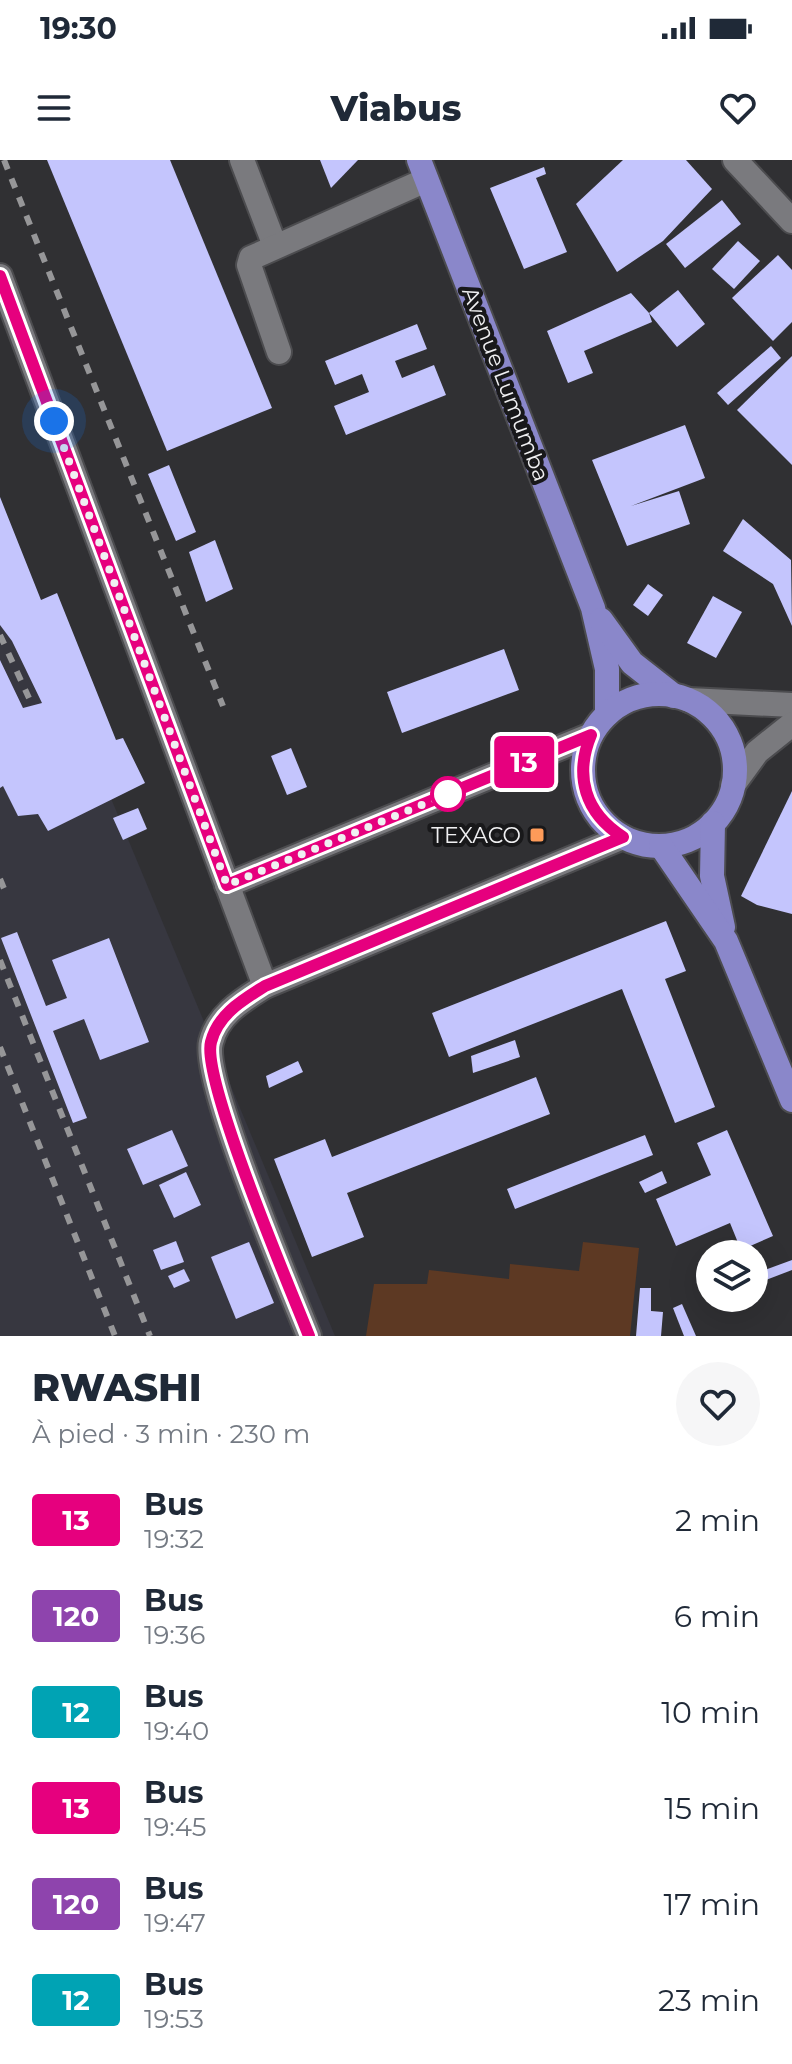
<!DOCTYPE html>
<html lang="fr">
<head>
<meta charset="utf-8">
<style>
	body { margin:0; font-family:Montserrat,sans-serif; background:#f6f6f7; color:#1f2937; height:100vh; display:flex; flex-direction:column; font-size:30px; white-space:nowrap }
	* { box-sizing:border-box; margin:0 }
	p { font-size:26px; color:#747a83 }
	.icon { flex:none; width:44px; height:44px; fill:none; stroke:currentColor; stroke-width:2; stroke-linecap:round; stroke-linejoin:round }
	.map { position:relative; height:1176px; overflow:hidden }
	.drawer { display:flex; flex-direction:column; background:#fff; flex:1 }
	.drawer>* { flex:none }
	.badge { padding:0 16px; border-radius:6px; font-size:28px; line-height:52px }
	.buttons { position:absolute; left:696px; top:1080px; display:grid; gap:16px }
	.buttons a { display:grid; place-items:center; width:72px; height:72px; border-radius:50%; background:#fff; box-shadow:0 8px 32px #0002; font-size:40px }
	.you { position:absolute; width:40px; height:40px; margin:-20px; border:6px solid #fff; border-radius:50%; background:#1a73e8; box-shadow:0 0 0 12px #1a73e833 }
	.map>.badge { position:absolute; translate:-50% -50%; box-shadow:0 0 0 4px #fff }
	.round { display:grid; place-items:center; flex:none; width:84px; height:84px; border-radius:42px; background:#f6f6f7 }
	.headline { display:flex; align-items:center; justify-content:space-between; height:136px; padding:0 32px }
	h1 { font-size:38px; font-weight:800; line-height:60px }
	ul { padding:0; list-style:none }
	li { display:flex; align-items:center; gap:24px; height:96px; padding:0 32px }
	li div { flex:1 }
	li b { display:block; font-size:30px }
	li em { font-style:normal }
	li .badge { min-width:88px; font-weight:700; text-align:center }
	.status { display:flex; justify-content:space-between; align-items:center; height:56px; padding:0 40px; background:#fff; direction:ltr }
	.status svg { height:22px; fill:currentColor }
	header { display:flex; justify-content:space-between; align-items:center; height:104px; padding:0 32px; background:#fff; font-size:36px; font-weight:800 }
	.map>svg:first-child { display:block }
	.built { fill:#373740 }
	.green { fill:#5d3923 }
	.building { fill:#c4c5fd }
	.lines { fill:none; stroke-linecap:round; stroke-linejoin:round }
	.minor-casing { stroke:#4c4c4f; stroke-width:28 }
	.major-casing { stroke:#4c4c4f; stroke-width:28 }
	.minor { stroke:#7a7a7e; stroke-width:24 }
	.major { stroke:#8a87ca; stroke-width:24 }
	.rail { stroke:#969698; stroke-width:6; stroke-dasharray:10 10; stroke-linecap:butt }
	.line-casing { stroke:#fff; stroke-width:18 }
	.line { stroke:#e6007e; stroke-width:12 }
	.walk { stroke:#f0f0f2; stroke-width:8; stroke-dasharray:0 14.4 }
	.stop-dot { fill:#fff; stroke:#e6007e; stroke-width:4 }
	.poi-dot { fill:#fe9b59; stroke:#18181a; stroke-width:3 }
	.labels { text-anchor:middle; stroke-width:8; stroke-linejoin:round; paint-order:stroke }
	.street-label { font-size:22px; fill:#f0f0f2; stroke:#18181a }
	.poi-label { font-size:22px; fill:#f0f0f2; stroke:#18181a; text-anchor:end }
</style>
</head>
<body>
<div class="status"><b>19:30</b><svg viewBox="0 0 49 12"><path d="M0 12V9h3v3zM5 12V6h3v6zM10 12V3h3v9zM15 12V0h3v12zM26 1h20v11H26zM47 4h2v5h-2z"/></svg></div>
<header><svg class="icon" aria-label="menu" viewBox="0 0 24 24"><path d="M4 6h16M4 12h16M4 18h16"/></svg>Viabus<svg class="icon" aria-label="heart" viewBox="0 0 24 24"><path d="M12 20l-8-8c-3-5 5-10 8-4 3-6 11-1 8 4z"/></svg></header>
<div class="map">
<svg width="792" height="1176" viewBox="0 0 792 1176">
	<rect width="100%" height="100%" fill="#303033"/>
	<!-- built -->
	<path class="built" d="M0,372L335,1176H0Z"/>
	<!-- green -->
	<path class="green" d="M583,1082L639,1088L630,1176H366L374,1124H427L429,1110L509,1119L510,1104L579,1111Z"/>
	<!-- building -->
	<g class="building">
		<path d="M47,0H170L272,248L167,291Z"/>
		<path d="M320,0H358L331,28Z"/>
		<path d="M623,0H686L712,29L663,81L617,112L576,44Z"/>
		<path d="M544,7L546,14L536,18L567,92L524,109L490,28Z"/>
		<path d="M722,40L741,64L685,108L666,84Z"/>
		<path d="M738,81L760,101L734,129L712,109Z"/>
		<path d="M778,95L792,110V162L773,181L732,138Z"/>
		<path d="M678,130L705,164L677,187L649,153Z"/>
		<path d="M631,133L649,153L652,162L584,191L593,213L568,223L547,171Z"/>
		<path d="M417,164L427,189L395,201L402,218L434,205L446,235L346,275L334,246L369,232L362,214L335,225L325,201Z"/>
		<path d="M771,186L781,198L728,245L717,233Z"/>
		<path d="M792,196V305L737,250Z"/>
		<path d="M685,265L705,318L631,346L679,331L690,364L627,386L592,300Z"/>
		<path d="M169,305L196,372L176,381L148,314Z"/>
		<path d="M0,337L41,440L57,433L116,580L123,578L145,623L48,671L38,654L18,656L3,626L0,628V500L23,548L42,543L12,481L0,465Z"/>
		<path d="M743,359L791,400L792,466L773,424L723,391Z"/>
		<path d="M215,380L233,429L206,442L189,392Z"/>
		<path d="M648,424L663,435L648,456L633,445Z"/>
		<path d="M713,436L742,452L716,498L687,483Z"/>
		<path d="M504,489L519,530L402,573L387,532Z"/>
		<path d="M291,588L307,627L287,635L271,596Z"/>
		<path d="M792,631V754L757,745L741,736Z"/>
		<path d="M138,648L147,669L123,680L113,658Z"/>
		<path d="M666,761L686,811L665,819L715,947L675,963L622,829L449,897L432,853Z"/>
		<path d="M17,772L46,846L67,838L52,800L109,778L149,882L100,900L84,859L53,871L87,958L73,963L1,778Z"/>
		<path d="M515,880L520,897L473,913L471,896Z"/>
		<path d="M298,901L303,912L269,928L266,916Z"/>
		<path d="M536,917L550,954L347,1033L364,1077L312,1097L274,999L325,979L332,997Z"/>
		<path d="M172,970L188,1006L143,1025L127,989Z"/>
		<path d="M727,970L773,1076L741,1090L730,1063L676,1086L656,1039L711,1015L697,983Z"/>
		<path d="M645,975L653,995L515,1049L507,1029Z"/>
		<path d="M662,1011L667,1023L645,1033L639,1022Z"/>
		<path d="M186,1012L201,1045L174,1058L159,1025Z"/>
		<path d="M176,1081L184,1102L161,1110L153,1090Z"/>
		<path d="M249,1082L274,1143L236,1159L211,1097Z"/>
		<path d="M792,1100V1110L758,1123L754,1114Z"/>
		<path d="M184,1109L190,1121L174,1128L168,1116Z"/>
		<path d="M640,1128H651V1151L663,1152L661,1176H636Z"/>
		<path d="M682,1144L696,1176H684L673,1148Z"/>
	</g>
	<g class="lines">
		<defs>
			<g id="minor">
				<path d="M242,0L275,86"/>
				<path d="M735,0L792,61"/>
				<path d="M0,116L265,826"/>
				<path d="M279,192L249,105L251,98L426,20"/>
				<path d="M689,540L792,545"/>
				<path d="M733,625L757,592L792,564"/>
				<path d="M227,725L591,575"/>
				<path d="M309,1176C290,1128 201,919 211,882C218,854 243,840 265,826L623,677"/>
			</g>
			<g id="major">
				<path d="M419,0L593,448L607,509V554"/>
				<path d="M601,460L632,503L674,536"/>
				<circle cx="659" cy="610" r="76"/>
				<path d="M713,663L712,716L723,767"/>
				<path d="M661,686L726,781L792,940"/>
			</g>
		</defs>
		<!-- minor casing -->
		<use href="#minor" class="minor-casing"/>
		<!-- major casing -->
		<use href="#major" class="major-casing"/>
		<!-- minor -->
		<use href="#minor" class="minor"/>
		<!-- major -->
		<use href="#major" class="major"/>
		<!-- rail -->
		<g class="rail">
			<path d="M4,0L223,546"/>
			<path d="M0,475L29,538"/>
			<path d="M0,719L5,731"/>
			<path d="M0,800L150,1176"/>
			<path d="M0,887L115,1176"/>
		</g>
	</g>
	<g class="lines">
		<defs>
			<path id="line" d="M0,116L227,725L591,575C574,616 585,653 623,677L265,826C243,840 218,854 211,882C201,919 290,1128 309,1176"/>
		</defs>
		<!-- line casing -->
		<use href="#line" class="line-casing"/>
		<!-- line -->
		<use href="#line" class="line"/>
		<!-- walk -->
		<path class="walk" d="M54,261L227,725L451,633L448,634"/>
	</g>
	<!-- markers -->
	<circle class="stop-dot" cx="448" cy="634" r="16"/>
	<rect class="poi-dot" x="529" y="667" width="16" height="16" rx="4"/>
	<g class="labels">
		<!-- street labels -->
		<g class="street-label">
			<text transform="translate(506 224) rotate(69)" y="8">Avenue Lumumba</text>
		</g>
		<!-- poi labels -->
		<g class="poi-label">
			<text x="521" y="683">TEXACO</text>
		</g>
	</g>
</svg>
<div class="buttons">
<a><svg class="icon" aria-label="layers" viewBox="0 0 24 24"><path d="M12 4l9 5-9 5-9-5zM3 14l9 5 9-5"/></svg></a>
</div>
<div class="you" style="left:54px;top:261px"></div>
<b class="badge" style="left:524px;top:602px;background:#e6007e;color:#fff">13</b>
</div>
<section class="drawer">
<div class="headline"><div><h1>RWASHI</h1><p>À pied · 3 min · 230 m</p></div><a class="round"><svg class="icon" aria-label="heart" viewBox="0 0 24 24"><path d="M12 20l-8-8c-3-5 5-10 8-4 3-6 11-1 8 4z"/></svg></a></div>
<ul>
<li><span class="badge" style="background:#e6007e;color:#fff">13</span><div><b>Bus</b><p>19:32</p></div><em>2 min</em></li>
<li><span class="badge" style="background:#8e44ad;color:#fff">120</span><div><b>Bus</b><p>19:36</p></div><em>6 min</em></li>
<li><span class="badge" style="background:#00a3b4;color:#fff">12</span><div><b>Bus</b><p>19:40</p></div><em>10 min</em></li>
<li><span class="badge" style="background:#e6007e;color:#fff">13</span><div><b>Bus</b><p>19:45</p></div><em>15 min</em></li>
<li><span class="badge" style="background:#8e44ad;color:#fff">120</span><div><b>Bus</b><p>19:47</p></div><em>17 min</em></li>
<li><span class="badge" style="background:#00a3b4;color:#fff">12</span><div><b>Bus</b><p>19:53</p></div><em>23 min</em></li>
</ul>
</section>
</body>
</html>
